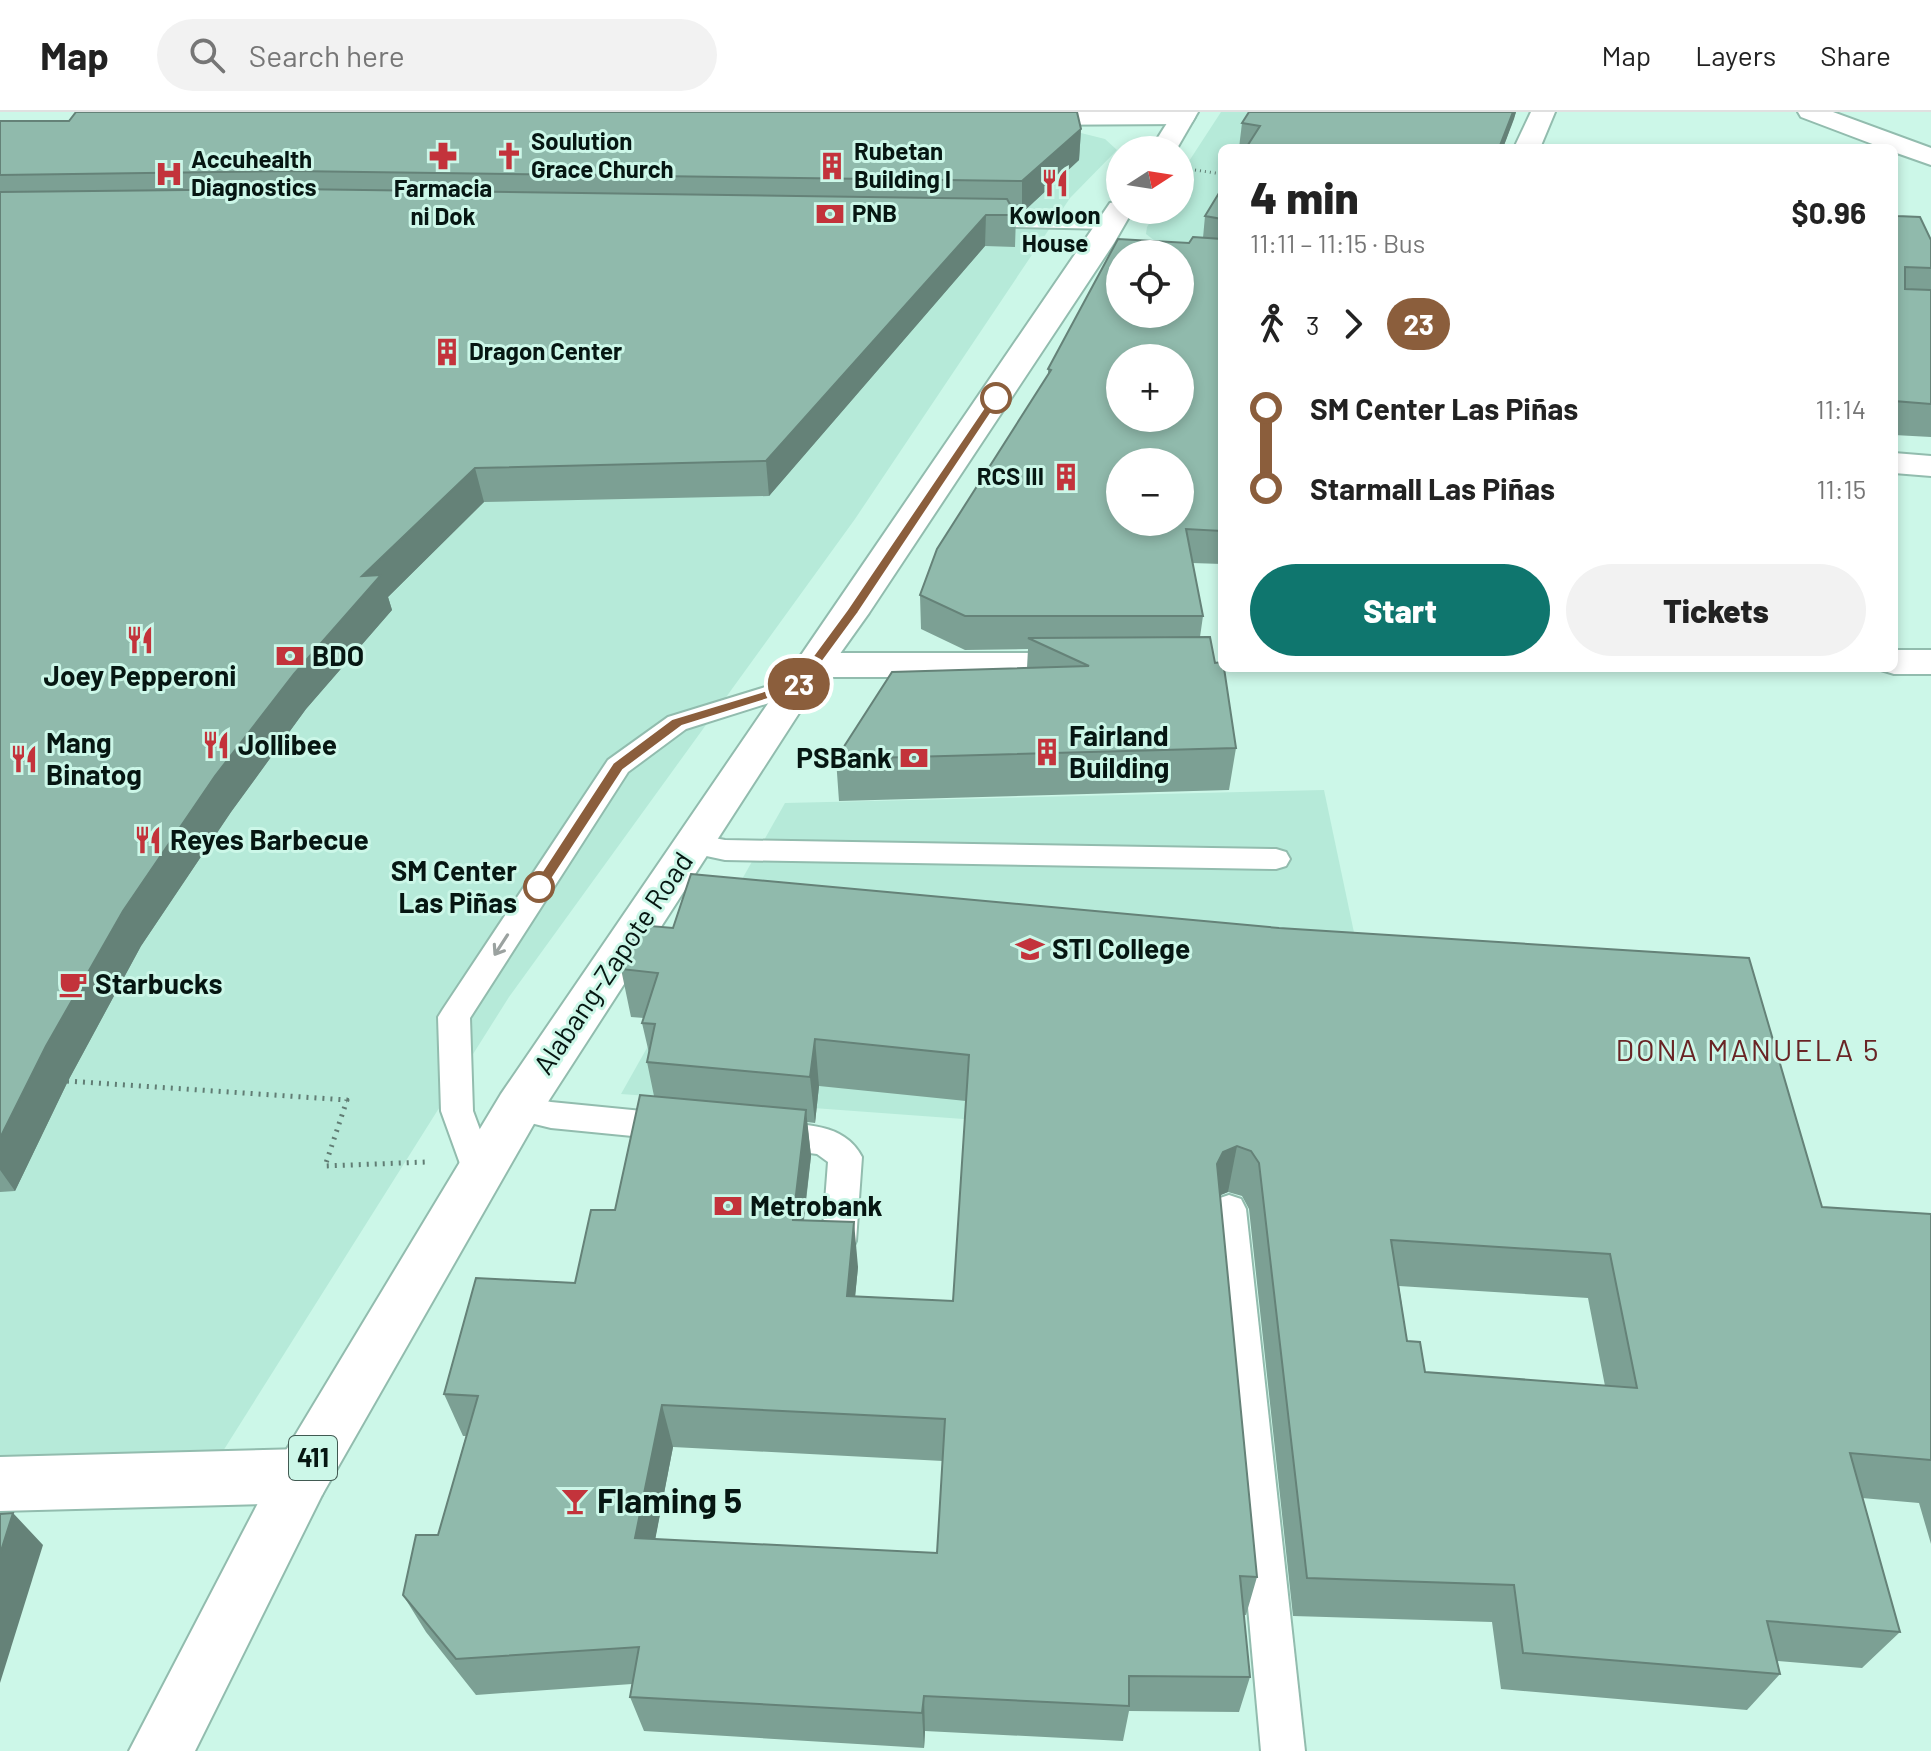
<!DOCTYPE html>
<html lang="en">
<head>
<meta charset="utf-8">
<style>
	body { margin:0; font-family:Barlow,sans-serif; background:#f2f2f2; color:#222; height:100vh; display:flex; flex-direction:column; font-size:30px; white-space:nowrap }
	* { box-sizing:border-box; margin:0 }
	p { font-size:26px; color:#767676 }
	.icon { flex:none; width:44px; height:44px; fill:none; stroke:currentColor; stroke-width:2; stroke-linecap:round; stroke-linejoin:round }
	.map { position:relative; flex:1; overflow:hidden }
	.panel { position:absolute; left:1218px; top:32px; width:680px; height:528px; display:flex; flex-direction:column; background:#fff; border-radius:12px; box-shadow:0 4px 12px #0003 }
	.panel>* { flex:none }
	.badge { padding:0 16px; border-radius:26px; font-size:28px; line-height:52px }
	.needle { width:52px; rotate:78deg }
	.buttons { position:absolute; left:1106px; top:24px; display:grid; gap:16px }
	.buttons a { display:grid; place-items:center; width:88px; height:88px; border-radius:50%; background:#fff; box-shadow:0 4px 12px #0003; font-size:40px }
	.map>.badge { position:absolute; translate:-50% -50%; box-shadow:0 0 0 4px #fff }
	.legs { display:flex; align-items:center; gap:12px; height:88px; padding:0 32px; font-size:26px }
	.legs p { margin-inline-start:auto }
	.overview { display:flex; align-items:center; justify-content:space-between; height:136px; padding:0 32px }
	h1 { font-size:44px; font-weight:800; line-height:60px }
	.action { display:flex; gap:16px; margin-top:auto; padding:16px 32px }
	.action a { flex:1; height:92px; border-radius:48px; background:#0f766e; color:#fff; font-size:32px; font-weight:800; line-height:92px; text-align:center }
	.action a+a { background:#f2f2f2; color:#222 }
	ul { padding:0 32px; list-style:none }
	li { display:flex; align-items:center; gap:28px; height:80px; font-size:30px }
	li i { display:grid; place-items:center; width:12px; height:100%; margin:0 10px; background:currentColor }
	li i::after { content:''; width:20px; height:20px; margin:-10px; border:6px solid; border-radius:50%; background:#fff }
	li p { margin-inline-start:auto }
	li:first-child i { background:linear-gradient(#0000 50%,currentColor 0) }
	li:last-child i { background:linear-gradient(currentColor 50%,#0000 0) }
	header { display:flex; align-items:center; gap:48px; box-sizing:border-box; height:112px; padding:0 40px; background:#fff; border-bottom:2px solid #e0e0e0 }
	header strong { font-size:38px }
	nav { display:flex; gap:44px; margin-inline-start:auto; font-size:28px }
	.search { width:560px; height:72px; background:#f2f2f2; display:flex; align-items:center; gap:20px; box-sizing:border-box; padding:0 28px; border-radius:44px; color:#767676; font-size:30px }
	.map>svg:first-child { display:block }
	.built { fill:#b6ead9 }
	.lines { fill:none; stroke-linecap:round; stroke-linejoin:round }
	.lane-casing { stroke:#92bcae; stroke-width:4 }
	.street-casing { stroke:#92bcae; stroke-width:4 }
	.secondary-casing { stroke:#92bcae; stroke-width:4 }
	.highway-casing { stroke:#92bcae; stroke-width:4 }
	.path-far1 { stroke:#617d74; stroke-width:3; stroke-dasharray:1 4; stroke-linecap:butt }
	.path { stroke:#617d74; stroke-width:5; stroke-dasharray:2 6; stroke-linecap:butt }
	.lane { fill:#fff; fill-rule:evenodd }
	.street { fill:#fff; fill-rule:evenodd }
	.secondary { fill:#fff; fill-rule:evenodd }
	.highway { fill:#fff; fill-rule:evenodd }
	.wall { fill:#7ca094; fill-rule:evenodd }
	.shaded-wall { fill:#658278 }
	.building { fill:#90baac; stroke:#658278; stroke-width:2; fill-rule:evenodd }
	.oneway { stroke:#9ba2a0 }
	.line-1 { fill:#8b5e3c; stroke:#fff; stroke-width:2 }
	.stop-1-dot { fill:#fff; stroke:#8b5e3c; stroke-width:4 }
	.labels { text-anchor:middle; stroke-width:6; stroke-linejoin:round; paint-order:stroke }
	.far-poi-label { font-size:24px; font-weight:bold; fill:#061612; stroke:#ccf7e8; text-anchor:start }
	.shield { fill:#ccf7e8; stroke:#415a52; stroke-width:2 }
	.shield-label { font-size:26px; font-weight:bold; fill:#061612 }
	.poi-label { font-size:28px; font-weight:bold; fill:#061612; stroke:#ccf7e8; text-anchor:start }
	.stop-label { font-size:28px; font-weight:bold; fill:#061612; stroke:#ccf7e8; text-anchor:end }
	.street-label { font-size:28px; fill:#061612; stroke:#ccf7e8 }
	.neighbourhood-label { font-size:30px; letter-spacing:2px; fill:#692425; stroke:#ccf7e8 }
	.near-poi-label { font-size:34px; font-weight:bold; fill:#061612; stroke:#ccf7e8; text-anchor:start }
</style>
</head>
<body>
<header>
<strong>Map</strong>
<div class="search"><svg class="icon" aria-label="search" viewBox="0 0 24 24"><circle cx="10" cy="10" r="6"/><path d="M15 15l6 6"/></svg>Search here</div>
<nav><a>Map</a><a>Layers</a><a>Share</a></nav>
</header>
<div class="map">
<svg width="1931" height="1639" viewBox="0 0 1931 1639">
	<rect width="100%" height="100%" fill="#ccf7e8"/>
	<!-- built -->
	<g class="built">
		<path d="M1221,0H1467L1503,36H1222V139L1159,132L1146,122L1147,115L1158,98H1180V63Z"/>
		<path d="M1077,20L1105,27L1117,38L1070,86L855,407L509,885L218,1347L0,1356V65Z"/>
		<path d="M1324,678L1400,1039L621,982L785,691Z"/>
	</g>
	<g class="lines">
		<defs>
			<g id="lane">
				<path d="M974,104L1112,105L1121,111L1112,117L967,114L965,110Z"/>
				<path d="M798,565L807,567L811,573L807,579L686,617L628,660L470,906L473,999L496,1061L491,1071L479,1075L467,1071L441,999L438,905L443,897L608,648L668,605Z"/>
				<path d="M693,722L725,728L1276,737L1286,740L1290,747L1286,754L1276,757L725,748L683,739L679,732L683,725Z"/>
				<path d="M518,983L551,990L673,1002L685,1006L690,1015L685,1024L673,1028L551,1016L506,1005L502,996L506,987Z"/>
				<path d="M769,1010C803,1013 844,1010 862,1045L856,1129L851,1140L839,1144L827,1140L822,1129L828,1050L817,1042L757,1034L752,1024L757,1014Z"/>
				<path d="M1229,1083L1241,1087L1246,1097L1305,1639H1261L1212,1097L1217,1087Z"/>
			</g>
			<g id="street">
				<path d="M1531,0H1555L1540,36H1514Z"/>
				<path d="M1798,0H1833L1931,36V53L1894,40V36H1883L1801,5Z"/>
				<path d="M1894,341L1931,344V364L1894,361Z"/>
				<path d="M1894,538H1931V562H1894L1881,558L1879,556H1894Z"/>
				<path d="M814,541H1088L1101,545L1107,553L1101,561L1088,565H814L801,561L795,553L801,545Z"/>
				<path d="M302,1337L322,1345L330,1364L322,1383L302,1391L0,1399V1345Z"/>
			</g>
			<path id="secondary" d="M1192,0L1195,5L1192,10L1183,12L1018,13L1009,11L1006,6L1012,0Z"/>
			<g id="highway">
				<path d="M1174,0H1198L1176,38H1150Z"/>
				<path d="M1120,89V98H1133L1114,131L869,501L812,581L535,1010L322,1383L195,1639H129L282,1345L501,982L1110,91Z"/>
			</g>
		</defs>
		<!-- lane casing -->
		<use href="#lane" class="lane-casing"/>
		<!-- street casing -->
		<use href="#street" class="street-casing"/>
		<!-- secondary casing -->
		<use href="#secondary" class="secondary-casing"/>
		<!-- highway casing -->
		<use href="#highway" class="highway-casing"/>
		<!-- path-far1 -->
		<path class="path-far1" d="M1195,58L1222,62"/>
		<!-- path -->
		<path class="path" d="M67,969L347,988L325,1054L426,1050"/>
		<!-- lane -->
		<use href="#lane" class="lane"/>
		<!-- street -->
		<use href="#street" class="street"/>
		<!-- secondary -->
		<use href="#secondary" class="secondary"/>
		<!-- highway -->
		<use href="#highway" class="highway"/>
	</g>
	<!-- wall -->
	<g class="wall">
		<path d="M1249,0H1516L1503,36H1239L1242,11Z"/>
		<path d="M0,9L1081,17L1079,48L1022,101H1014L1016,103L1015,135L985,134L769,384L484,390L388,485L392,498L306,597L231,700L141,834L68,969L15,1079L0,1080Z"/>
		<path d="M1222,76V452L1192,451L1203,504L1200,525L1236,636L1229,678L839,689L836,647L1027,556L1028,537L965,538L921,517L920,483L1048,263V257L1189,131L1203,126L1205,104Z"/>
		<path d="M1894,97L1897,104L1931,128V325L1894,323Z"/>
		<path d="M639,813L1822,1095L1931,1102V1432L1919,1391L1862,1386L1900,1520L1862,1556L1777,1549L1780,1562L1747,1598L1501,1577L1492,1510L1293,1504L1249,1097L1242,1084L1228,1080L1220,1083L1257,1465L1246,1503H1244L1250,1565L1239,1600L1129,1599L1123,1629L925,1619L924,1636L644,1619L630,1585L632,1572L476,1583L426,1520L403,1483L438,1423L466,1324H463L444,1282L575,1171L615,1098L654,984L647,950L649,941L642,911L644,906L631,905L621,857ZM819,974L966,989L953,1189L855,1184L858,1155L804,1108L811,1044L807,1010L815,1011ZM1399,1174L1588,1186L1605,1274L1425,1260L1407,1229ZM673,1335L943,1349L937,1441L655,1427Z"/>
	</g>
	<!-- shaded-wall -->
	<g class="shaded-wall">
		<path d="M1513,0H1516L1514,7L1503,36H1499Z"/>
		<path d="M1081,17L1079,48L1022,101V69Z"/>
		<path d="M986,103L985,134L769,384L766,349Z"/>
		<path d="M475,356L484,390L388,485L392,498L306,597L231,700L141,834L68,969L15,1079L0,1058V1026L46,934L123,799L215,664L362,464Z"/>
		<path d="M815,927L819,974L815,1011L810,965Z"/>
		<path d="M806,998L811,1044L798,1153L793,1108Z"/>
		<path d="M1237,1034L1228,1080L1214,1086L1217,1052L1223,1040Z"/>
		<path d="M854,1110L858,1155L851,1227L847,1184Z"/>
		<path d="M662,1293L673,1335L648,1465L635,1426Z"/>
		<path d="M13,1401L43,1433L0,1571V1442Z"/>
		<path d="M924,1584L925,1619L924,1636L922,1601Z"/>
	</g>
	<!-- building -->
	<g class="building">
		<path d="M76,0H1077L1081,17L1022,69L291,59L0,63V9H69Z"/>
		<path d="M1249,0H1513L1499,36H1246L1260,14L1242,11Z"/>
		<path d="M1222,76V107L1205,104Z"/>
		<path d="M291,77L1007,87L1016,103H986L766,349L475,356L362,464L381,463L294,562L215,664L123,799L46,934L0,1026V80Z"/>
		<path d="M1894,97L1897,104L1920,105L1931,128V156L1905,155V177L1931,178V292L1894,289Z"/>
		<path d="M1193,125L1222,127V419L1186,417L1203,504H965L920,483L937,437L1051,258L1048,257L1118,127L1189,131ZM1120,142H1180V202H1120ZM1120,246H1180V306H1120ZM1120,350H1180V410H1120Z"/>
		<path d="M1210,525L1215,551L1222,550V556H1224L1236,636L836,647L892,560L1089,554L1028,526Z"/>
		<path d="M691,762L1279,816L1749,846L1822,1095L1931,1102V1348L1850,1341L1900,1520L1767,1509L1780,1562L1523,1541L1514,1473L1307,1466L1259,1051L1251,1039L1237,1034L1223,1040L1217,1052L1257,1465L1240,1464L1250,1565L1129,1564V1594L924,1584L922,1601L630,1585L639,1535L456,1547L403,1483L416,1423H438L478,1284L444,1282L476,1166L575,1171L591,1098H615L640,983L806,998L793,1108L854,1110L847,1184L953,1189L969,943L815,927L810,965L647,950L655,912L642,911L658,861L621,857L639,813L673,816ZM1391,1128L1610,1142L1637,1276L1425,1260L1420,1230L1407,1229ZM662,1293L945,1307L937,1441L635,1426Z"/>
		<path d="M13,1401L0,1442V1402Z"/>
	</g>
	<!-- one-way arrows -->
	<defs><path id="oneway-shaft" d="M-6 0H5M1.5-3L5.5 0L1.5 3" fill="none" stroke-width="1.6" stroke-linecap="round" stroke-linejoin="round" transform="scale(2)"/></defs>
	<use class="oneway" href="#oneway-shaft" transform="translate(501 833) rotate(123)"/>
	<!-- line-1 -->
	<path class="line-1" d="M996,283L1001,286L858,501L803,576L682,614L623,658L544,779H534V772L613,651L672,607L794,570L847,498L992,284Z"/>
	<!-- icons -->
	<defs>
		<symbol id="pharmacy-bare" viewBox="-9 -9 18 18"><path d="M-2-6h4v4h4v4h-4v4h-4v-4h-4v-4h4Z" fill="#c3333b" stroke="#ccf7e8" stroke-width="2.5" paint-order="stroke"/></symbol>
		<symbol id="church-bare" viewBox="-9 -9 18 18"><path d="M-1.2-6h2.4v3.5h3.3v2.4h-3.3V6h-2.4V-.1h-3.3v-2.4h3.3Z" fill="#c3333b" stroke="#ccf7e8" stroke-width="2.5" paint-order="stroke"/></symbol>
		<symbol id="building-bare" viewBox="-9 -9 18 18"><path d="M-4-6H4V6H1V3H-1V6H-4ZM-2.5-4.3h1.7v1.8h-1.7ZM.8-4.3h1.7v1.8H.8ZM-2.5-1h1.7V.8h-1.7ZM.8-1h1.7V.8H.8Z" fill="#c3333b" stroke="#ccf7e8" stroke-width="2.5" paint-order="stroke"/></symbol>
		<symbol id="hospital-bare" viewBox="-9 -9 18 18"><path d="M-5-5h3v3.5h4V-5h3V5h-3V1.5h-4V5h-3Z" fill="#c3333b" stroke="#ccf7e8" stroke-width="2.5" paint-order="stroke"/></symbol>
		<symbol id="restaurant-bare" viewBox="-9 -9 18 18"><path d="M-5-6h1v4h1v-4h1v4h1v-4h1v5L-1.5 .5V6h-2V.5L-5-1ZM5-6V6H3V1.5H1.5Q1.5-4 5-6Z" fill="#c3333b" stroke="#ccf7e8" stroke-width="2.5" paint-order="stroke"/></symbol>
		<symbol id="bank-bare" viewBox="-9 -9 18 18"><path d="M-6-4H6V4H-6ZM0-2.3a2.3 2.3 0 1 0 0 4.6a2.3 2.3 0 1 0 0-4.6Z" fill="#c3333b" stroke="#ccf7e8" stroke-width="2.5" paint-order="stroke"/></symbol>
		<symbol id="university-bare" viewBox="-9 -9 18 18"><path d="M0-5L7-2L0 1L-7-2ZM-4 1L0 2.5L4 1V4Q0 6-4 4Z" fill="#c3333b" stroke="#ccf7e8" stroke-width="2.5" paint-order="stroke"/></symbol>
		<symbol id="cafe-bare" viewBox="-9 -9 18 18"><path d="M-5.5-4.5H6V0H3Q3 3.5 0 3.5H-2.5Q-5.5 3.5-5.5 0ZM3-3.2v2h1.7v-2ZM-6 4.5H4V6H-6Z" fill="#c3333b" stroke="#ccf7e8" stroke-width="2.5" paint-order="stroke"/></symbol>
		<symbol id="bar-bare" viewBox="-9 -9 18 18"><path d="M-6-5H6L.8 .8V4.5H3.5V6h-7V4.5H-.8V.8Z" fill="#c3333b" stroke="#ccf7e8" stroke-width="2.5" paint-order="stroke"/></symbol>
	</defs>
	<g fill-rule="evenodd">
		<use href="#pharmacy-bare" x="423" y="24" width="40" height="40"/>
		<use href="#church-bare" x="489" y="24" width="40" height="40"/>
		<use href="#building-bare" x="812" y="34" width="40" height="40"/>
		<use href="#hospital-bare" x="149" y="42" width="40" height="40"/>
		<use href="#restaurant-bare" x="1035" y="51" width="40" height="40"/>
		<use href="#bank-bare" x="810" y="82" width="40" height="40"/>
		<use href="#building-bare" x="427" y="220" width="40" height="40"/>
		<use href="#building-bare" x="1046" y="345" width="40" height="40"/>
		<use href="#restaurant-bare" x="120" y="508" width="40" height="40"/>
		<use href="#bank-bare" x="270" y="524" width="40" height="40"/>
		<use href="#restaurant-bare" x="196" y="613" width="40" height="40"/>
		<use href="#building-bare" x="1027" y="620" width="40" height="40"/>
		<use href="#bank-bare" x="894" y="626" width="40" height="40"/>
		<use href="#restaurant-bare" x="4" y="627" width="40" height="40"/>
		<use href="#restaurant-bare" x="128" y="708" width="40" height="40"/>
		<use href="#university-bare" x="1010" y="817" width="40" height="40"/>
		<use href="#cafe-bare" x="53" y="852" width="40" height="40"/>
		<use href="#bank-bare" x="708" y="1074" width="40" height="40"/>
		<use href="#bar-bare" x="555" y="1369" width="40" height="40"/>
	</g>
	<!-- markers -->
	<g class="stop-1-dot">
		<circle cx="996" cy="286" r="14"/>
		<circle cx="539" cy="775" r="14"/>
	</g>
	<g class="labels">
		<!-- far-poi labels -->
		<g class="far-poi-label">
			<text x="531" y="38">Soulution<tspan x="531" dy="28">Grace Church</tspan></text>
			<text x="854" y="48">Rubetan<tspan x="854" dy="28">Building I</tspan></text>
			<text x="191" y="56">Accuhealth<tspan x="191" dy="28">Diagnostics</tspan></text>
			<text x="443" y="85" text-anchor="middle">Farmacia<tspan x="443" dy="28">ni Dok</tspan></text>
			<text x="852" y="110">PNB</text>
			<text x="1055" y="112" text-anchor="middle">Kowloon<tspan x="1055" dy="28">House</tspan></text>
			<text x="469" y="248">Dragon Center</text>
			<text x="1044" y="373" text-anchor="end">RCS III</text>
		</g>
		<!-- shield labels -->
		<rect class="shield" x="289" y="1324" width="48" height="44" rx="6"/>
		<g class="shield-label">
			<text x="313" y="1355">411</text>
		</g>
		<!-- poi labels -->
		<g class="poi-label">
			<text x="312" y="554">BDO</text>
			<text x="140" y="574" text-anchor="middle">Joey Pepperoni</text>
			<text x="1069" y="634">Fairland<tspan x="1069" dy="32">Building</tspan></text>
			<text x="46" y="641">Mang<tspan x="46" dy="32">Binatog</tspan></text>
			<text x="238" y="643">Jollibee</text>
			<text x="892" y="656" text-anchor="end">PSBank</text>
			<text x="170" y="738">Reyes Barbecue</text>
			<text x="1052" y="847">STI College</text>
			<text x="95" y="882">Starbucks</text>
			<text x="750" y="1104">Metrobank</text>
		</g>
		<!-- stop labels -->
		<g class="stop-label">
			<text x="517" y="769">SM Center<tspan x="517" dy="32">Las Piñas</tspan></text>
		</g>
		<!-- street labels -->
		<g class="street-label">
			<text transform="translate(613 851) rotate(-56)" y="10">Alabang-Zapote Road</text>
		</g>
		<!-- neighbourhood labels -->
		<g class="neighbourhood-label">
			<text x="1748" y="949">DONA MANUELA 5</text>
		</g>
		<!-- near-poi labels -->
		<g class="near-poi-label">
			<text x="597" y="1401">Flaming 5</text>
		</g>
	</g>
</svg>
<div class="buttons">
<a><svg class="needle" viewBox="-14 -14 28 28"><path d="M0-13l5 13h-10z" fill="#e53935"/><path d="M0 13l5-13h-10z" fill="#767676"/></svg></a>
<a><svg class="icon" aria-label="locate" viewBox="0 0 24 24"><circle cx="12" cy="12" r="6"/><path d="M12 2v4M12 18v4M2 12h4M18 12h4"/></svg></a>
<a>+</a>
<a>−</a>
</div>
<b class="badge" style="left:799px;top:572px;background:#8b5e3c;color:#fff">23</b>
<section class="panel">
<div class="overview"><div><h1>4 min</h1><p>11:11 – 11:15 · Bus</p></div><b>$0.96</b></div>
<div class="legs"><svg class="icon" aria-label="walk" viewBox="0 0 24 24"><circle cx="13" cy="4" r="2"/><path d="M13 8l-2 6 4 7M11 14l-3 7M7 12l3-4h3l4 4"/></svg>3<svg class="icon" aria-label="forward" viewBox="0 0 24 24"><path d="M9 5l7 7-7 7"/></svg><b class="badge" style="background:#8b5e3c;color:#fff">23</b></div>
<ul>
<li><i style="color:#8b5e3c"></i><b>SM Center Las Piñas</b><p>11:14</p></li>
<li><i style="color:#8b5e3c"></i><b>Starmall Las Piñas</b><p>11:15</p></li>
</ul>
<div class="action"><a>Start</a><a>Tickets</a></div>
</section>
</div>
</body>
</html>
